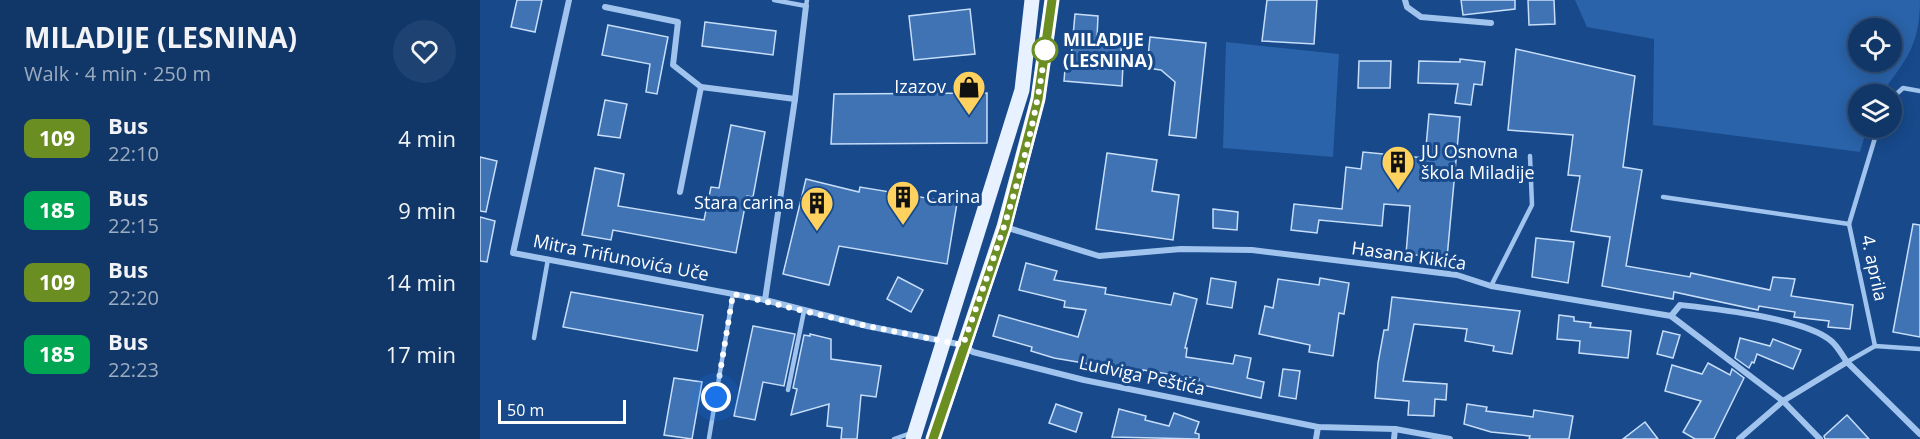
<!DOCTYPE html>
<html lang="en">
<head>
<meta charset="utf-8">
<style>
	body { margin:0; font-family:"Open Sans",sans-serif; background:#1e4271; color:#f1f3f6; height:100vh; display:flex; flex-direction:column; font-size:22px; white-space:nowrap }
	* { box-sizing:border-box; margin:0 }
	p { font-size:20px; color:#9cacc0 }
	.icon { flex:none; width:33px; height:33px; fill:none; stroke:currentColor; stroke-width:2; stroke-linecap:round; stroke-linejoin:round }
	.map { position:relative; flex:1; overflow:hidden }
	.details { display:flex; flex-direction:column; background:#113768; width:480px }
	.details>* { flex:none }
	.badge { padding:0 12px; border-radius:9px; font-size:21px; line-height:39px }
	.tools { position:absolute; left:1368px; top:18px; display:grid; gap:12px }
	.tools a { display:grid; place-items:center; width:54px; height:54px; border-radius:50%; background:#113768; box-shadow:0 3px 15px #0003,0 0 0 2px #30517c; font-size:30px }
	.scale { position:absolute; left:18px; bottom:15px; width:128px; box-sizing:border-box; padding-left:6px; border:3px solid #fff; border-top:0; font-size:16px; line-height:21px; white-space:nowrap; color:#fff; -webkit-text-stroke:4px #17498b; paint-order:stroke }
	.you { position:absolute; width:30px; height:30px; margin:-15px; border:4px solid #fff; border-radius:50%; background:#1a73e8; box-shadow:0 0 0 9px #1a73e833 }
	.map>.badge { position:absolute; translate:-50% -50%; box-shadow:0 0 0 3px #fff }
	.round { display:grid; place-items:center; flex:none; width:63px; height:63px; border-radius:32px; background:#1e4271 }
	.head { display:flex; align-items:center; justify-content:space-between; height:102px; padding:0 24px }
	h1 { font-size:28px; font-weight:700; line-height:45px }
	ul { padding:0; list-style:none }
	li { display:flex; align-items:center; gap:18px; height:72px; padding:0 24px }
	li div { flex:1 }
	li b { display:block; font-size:22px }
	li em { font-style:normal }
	li .badge { min-width:66px; font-weight:700; text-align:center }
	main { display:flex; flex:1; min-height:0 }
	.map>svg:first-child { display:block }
	.green { fill:#2a63a9; fill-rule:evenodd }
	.building { fill:#4073b3; stroke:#c7defa; stroke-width:1.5 }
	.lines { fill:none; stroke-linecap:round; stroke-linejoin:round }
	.service { stroke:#a1c4ee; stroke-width:4.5 }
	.minor { stroke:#a1c4ee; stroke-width:6 }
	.primary { stroke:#e8f1ff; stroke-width:15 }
	.line-casing { stroke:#fff; stroke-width:14 }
	.line { stroke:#6b8e23; stroke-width:9 }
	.walk { stroke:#fff; stroke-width:6; stroke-dasharray:0 10.8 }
	.stop-dot { fill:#fff; stroke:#6b8e23; stroke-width:3 }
	.labels { text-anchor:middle; stroke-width:6; stroke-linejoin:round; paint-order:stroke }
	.stop-label { font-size:18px; font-weight:bold; fill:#fff; stroke:#17498b; text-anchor:start }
	.poi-label { font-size:18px; fill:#fff; stroke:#17498b; text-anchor:end }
	.street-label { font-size:18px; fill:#fff; stroke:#17498b }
</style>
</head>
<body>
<main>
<section class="details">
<div class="head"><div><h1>MILADIJE (LESNINA)</h1><p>Walk · 4 min · 250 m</p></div><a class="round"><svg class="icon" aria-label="heart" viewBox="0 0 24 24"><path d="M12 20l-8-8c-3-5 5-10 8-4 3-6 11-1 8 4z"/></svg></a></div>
<ul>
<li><span class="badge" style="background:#6b8e23;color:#fff">109</span><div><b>Bus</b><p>22:10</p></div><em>4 min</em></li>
<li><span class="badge" style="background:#00a651;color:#fff">185</span><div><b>Bus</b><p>22:15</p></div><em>9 min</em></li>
<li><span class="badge" style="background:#6b8e23;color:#fff">109</span><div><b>Bus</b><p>22:20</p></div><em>14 min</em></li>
<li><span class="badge" style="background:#00a651;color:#fff">185</span><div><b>Bus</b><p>22:23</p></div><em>17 min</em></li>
</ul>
</section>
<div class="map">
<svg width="1440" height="439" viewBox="0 0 1440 439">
	<rect width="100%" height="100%" fill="#17498b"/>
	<!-- green -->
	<g class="green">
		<path d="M1095,0H1440C1440,45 1426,60 1401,94H1378V128H1387L1380,152L1173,125L1174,39L1107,27ZM1378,28H1412V62H1378Z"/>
		<path d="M746,42L859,54L853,157L743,148Z"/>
	</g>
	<!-- building -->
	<g class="building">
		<path d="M37,0H62L55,32L31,27Z"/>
		<path d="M787,0H837L834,44L782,41Z"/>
		<path d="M981,0H1035V9L983,15Z"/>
		<path d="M1048,0H1074L1075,24L1049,25Z"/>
		<path d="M490,9L495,54L434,60L429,16Z"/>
		<path d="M595,14L618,16L617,38L642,40L640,65L643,64L642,86L584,81L586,57L591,58Z"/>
		<path d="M225,22L296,31L293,55L222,46Z"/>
		<path d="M128,25L188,37L177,94L166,92L170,64L122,55Z"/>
		<path d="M670,37L726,43L716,138L689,135L695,82L681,70L667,68Z"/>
		<path d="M1036,49L1155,76L1143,167L1162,170L1146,266L1210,277L1211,273L1290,290L1293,277L1315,279L1311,296L1373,305L1370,329L1348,327L1349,321L1314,317L1315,312L1279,306L1278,310L1194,292L1193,299L1122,286L1130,237L1091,231L1100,176L1088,175L1093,135L1028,130Z"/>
		<path d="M980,59L1005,62L1002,85L994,84L991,105L975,103L978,84L938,83L939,61L980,62Z"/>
		<path d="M879,61H911L910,88H878Z"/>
		<path d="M507,93V143L351,144L354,94Z"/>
		<path d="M125,100L147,104L140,138L118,135Z"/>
		<path d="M949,114L980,117L967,258L926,254L930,206L904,204L902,226L839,220L837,233L811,230L814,204L862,209L866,167L881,169L883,152L945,158Z"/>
		<path d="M251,125L285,132L273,197L267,196L256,253L133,230L131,240L102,235L115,168L144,174L138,206L224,220L231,187L239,188Z"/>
		<path d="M627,153L677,160L672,191L699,195L693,240L616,229Z"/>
		<path d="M0,157L17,161L6,212L0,211Z"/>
		<path d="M326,179L379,192L380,187L477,203L467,264L359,246L349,285L303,274Z"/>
		<path d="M733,209L758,212L757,230L733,228Z"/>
		<path d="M0,217L15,221L7,262L0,261Z"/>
		<path d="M1433,224L1440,225V337L1413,332Z"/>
		<path d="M1056,238L1094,242L1088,283L1052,277Z"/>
		<path d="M546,263L577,271L574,280L626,288L625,294L691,305L694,293L717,299L705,348H707L706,357L753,364L755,355L771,358L767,378L784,382L781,398L718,384L719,379L663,370V373L574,358L551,351L552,347L513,336L519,315L598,337L606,310L584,307L585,301L539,290Z"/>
		<path d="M418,277L443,290L431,312L407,299Z"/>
		<path d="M731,278L756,282L752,308L727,304Z"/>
		<path d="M840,278L869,283L864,314L859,313L853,356L829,352L830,345L779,334L785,306L793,308L798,279L839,285Z"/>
		<path d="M91,292L223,315L217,351L83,327Z"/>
		<path d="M912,297L1040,311L1032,354L1013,351L1014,346L985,341L987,329L934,324L923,381L967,384L966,400L955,399L954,416L928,415L929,401L895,398L898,363L904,330H908Z"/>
		<path d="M1079,315L1094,317V321L1111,323L1110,327L1151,331L1148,358L1099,353L1100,341L1077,339Z"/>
		<path d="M273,326L315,334L304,386L283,382L275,420L254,416Z"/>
		<path d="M1183,331L1200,335L1193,358L1177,354Z"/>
		<path d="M330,334L351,339V359L401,366L396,397L381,395L377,439H361L362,428L347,426L349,404L311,415L317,389L313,388L324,335L330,336Z"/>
		<path d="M1260,338L1290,346L1293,339L1321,350L1313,369L1277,354L1274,363L1272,362L1269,368L1255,358Z"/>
		<path d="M1228,363L1250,375L1252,369L1264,378L1234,439H1215L1203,432L1221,401L1185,391L1192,365L1222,374Z"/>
		<path d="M803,369L820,371L816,399L799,396Z"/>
		<path d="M194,378L222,382L212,439L184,435Z"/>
		<path d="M576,404L602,413L596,432L569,423Z"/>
		<path d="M987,404L1007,407L1006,411L1053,417L1054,410L1093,416L1089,439H1049L1050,436L1011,432L984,424Z"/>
		<path d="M639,409L666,416L665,420L689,426L694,413L719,422L715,433L719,434V439L632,437Z"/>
		<path d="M1367,415L1389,439H1345L1344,436Z"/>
		<path d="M1165,422L1178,439H1143Z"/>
	</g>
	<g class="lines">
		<!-- service -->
		<g class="service">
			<path d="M294,0L326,6L327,0"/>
			<path d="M1412,98L1423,88L1440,91"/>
			<path d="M1183,197L1369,224"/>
			<path d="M1011,286L1052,205L1050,156"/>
			<path d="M54,338L68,259"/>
			<path d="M1395,346L1369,224L1398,128"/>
			<path d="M1367,362L1395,346L1440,349"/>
			<path d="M308,390L324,311"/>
			<path d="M229,438L253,294"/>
			<path d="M414,439L431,433"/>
		</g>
		<!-- minor -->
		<g class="minor">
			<path d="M89,0L33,253L285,300L387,326L483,345L493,352L604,380L838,427L915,429L970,439"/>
			<path d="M925,0L927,7L941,17L1011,23"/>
			<path d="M125,7L198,22L193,65L221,87L315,99"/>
			<path d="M200,192L221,87"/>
			<path d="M525,227L619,256L701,249L772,250L977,275L1011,286L1191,316L1303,401L1340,439"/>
			<path d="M285,300L315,99L326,6"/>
			<path d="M1191,316L1200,305C1236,309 1323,318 1350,340C1357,345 1362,355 1367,362"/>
			<path d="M836,439L838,427"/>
			<path d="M914,439L915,429"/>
			<path d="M1259,439L1303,401L1367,362L1440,434"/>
		</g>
		<!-- primary -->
		<g class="primary">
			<path d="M433,439L542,90L552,0"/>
			<path d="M453,439L524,227L558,99L572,0"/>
		</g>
	</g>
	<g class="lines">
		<defs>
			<path id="line" d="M453,439L525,227L558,99L572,0"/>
		</defs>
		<!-- line casing -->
		<use href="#line" class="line-casing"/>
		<!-- line -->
		<use href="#line" class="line"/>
		<!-- walk -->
		<path class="walk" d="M236,397L253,294L387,326L483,345C517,249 553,152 565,50"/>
	</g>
	<!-- icons -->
	<defs>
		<symbol id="shop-pin" viewBox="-11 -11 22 30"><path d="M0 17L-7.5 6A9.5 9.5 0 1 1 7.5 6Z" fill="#ffd15e" stroke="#17498b"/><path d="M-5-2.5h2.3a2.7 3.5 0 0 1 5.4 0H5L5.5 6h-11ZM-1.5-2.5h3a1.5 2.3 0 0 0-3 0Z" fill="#111"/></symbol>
		<symbol id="building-pin" viewBox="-11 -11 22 30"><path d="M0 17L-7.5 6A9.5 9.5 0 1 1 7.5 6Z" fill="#ffd15e" stroke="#17498b"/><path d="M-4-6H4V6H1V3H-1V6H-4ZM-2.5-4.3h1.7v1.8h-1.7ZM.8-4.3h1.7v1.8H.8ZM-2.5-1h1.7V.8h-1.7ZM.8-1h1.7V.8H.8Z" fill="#111"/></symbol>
	</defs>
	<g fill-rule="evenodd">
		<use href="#shop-pin" x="470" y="68" width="38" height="52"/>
		<use href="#building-pin" x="899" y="143" width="38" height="52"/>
		<use href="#building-pin" x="404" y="178" width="38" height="52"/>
		<use href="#building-pin" x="318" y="184" width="38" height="52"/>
	</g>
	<!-- markers -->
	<circle class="stop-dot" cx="565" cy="50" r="12"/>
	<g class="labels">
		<!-- stop labels -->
		<g class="stop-label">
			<text x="583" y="46">MILADIJE<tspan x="583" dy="21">(LESNINA)</tspan></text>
		</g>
		<!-- poi labels -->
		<g class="poi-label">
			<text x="466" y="93">Izazov</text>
			<text x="941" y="158" text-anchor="start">JU Osnovna<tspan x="941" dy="21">škola Miladije</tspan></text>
			<text x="446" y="203" text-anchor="start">Carina</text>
			<text x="314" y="209">Stara carina</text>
		</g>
		<!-- street labels -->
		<g class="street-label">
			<text transform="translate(929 256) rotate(8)" y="6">Hasana Kikića</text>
			<text transform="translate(141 258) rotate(11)" y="6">Mitra Trifunovića Uče</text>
			<text transform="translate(1394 268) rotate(78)" y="6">4. aprila</text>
			<text transform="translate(662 376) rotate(12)" y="6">Ludviga Peštića</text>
		</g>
	</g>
</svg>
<div class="tools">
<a><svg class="icon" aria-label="locate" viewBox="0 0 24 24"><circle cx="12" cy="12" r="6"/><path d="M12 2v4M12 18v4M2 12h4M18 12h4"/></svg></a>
<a><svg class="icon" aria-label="layers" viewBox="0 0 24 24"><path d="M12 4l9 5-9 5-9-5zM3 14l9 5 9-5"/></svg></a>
</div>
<div class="scale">50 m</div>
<div class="you" style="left:236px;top:397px"></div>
</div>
</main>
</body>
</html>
